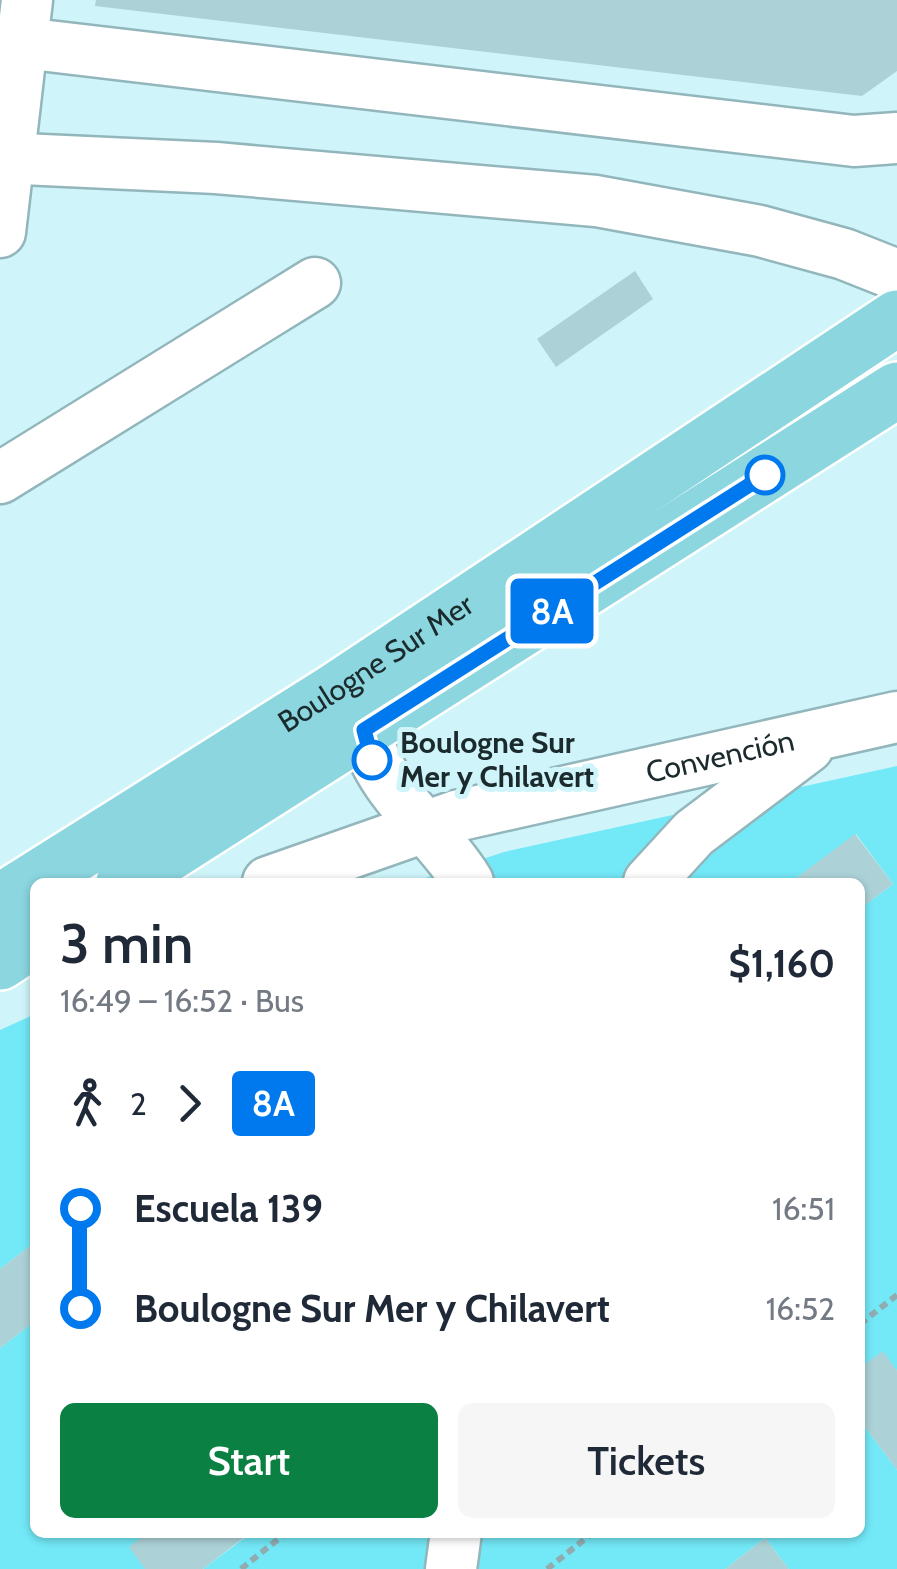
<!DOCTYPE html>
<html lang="en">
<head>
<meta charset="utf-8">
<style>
	body { margin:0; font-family:Cabin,sans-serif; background:#f6f6f7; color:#1f2937; height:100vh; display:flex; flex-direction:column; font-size:38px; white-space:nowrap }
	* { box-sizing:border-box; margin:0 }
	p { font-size:32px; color:#747a83 }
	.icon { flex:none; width:55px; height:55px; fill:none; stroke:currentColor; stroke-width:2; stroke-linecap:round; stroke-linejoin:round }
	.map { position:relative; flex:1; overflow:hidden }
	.drawer { position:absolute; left:30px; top:878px; width:835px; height:660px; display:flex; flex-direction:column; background:#fff; border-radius:15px; box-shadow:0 2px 8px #0004 }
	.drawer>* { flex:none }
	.badge { padding:0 20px; border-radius:8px; font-size:35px; line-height:65px }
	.map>.badge { position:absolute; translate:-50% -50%; box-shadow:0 0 0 5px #fff }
	.legs { display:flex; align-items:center; gap:15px; height:110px; padding:0 30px; font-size:32px }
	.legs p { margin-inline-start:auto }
	.summary { display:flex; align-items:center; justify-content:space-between; height:170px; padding:0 30px }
	h1 { font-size:55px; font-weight:600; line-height:75px }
	.cta { display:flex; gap:20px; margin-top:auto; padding:20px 30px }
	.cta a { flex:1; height:115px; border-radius:15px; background:#0b8043; color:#fff; font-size:40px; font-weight:600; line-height:115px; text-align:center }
	.cta a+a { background:#f6f6f7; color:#1f2937 }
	ul { padding:0 30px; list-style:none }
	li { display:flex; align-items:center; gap:35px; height:100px; font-size:38px }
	li i { display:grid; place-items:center; width:15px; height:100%; margin:0 12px; background:currentColor }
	li i::after { content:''; width:25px; height:25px; margin:-12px; border:8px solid; border-radius:50%; background:#fff }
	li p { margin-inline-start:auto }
	li:first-child i { background:linear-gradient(#0000 50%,currentColor 0) }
	li:last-child i { background:linear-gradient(currentColor 50%,#0000 0) }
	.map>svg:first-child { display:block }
	.green { fill:#73e8f7 }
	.building { fill:#acd2d7 }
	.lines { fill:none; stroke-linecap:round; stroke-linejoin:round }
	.minor-casing { stroke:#92b6bb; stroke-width:55 }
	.major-casing { stroke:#fff; stroke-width:60 }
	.path { stroke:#8fadb1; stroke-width:6; stroke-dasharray:8 5; stroke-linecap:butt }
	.minor { stroke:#fff; stroke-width:50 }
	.major { stroke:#8bd6df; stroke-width:55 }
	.line-1-casing { stroke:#fff; stroke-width:22 }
	.line-1 { stroke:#0079ef; stroke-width:15 }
	.stop-1-dot { fill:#fff; stroke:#0079ef; stroke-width:5 }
	.labels { text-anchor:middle; stroke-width:10; stroke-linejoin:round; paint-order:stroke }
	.street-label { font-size:30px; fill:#1b2a2c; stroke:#cff5fa }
	.stop-label { font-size:30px; font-weight:bold; fill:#1b2a2c; stroke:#cff5fa; text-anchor:start }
</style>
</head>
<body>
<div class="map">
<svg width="897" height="1569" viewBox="0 0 897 1569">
	<rect width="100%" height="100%" fill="#cff5fa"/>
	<!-- green -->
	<g class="green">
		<path d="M897,766V1371L883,1352L860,1368V909L893,884L856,834L791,882H413L504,852Z"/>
		<path d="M35,1014V1242L0,1269V1030Z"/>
		<path d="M35,1321V1532L148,1533L145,1569H0V1348Z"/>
		<path d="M860,1420L897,1470V1569H789L765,1538L725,1569H203L251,1533L860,1532Z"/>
	</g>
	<!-- building -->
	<g class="building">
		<path d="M96,0H897V71L862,96L95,6Z"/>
		<path d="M635,271L653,299L556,367L537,339Z"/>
		<path d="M855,834L893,884L860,909V882H791Z"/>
		<path d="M35,1242V1321L0,1348V1269Z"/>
		<path d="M883,1351L897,1371V1470L860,1420V1368Z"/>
		<path d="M148,1532H251L203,1569H145L129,1547Z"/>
		<path d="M765,1538L789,1569H725Z"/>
	</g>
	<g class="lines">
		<defs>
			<g id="minor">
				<path d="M23,43L854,141L897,138"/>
				<path d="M0,158L216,168L596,201L760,231L844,254L897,275"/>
				<path d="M0,232L27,0"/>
				<path d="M0,478L315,283"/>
				<path d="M364,730C379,792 436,830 468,882"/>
				<path id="s1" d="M268,882L456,816L897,717"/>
				<path d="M649,882L694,833L808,747"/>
				<path d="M451,1569L456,1532"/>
			</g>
			<g id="major">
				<path d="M124,882L897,390"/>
				<path id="s2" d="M0,902L337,690L897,318"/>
				<path d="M0,962L35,939"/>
			</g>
		</defs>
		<!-- minor casing -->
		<use href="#minor" class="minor-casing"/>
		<!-- major casing -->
		<use href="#major" class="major-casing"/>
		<!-- path -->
		<g class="path">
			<path d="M860,1324L897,1295"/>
			<path d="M241,1569L287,1532"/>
			<path d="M547,1569L594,1532"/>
		</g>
		<!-- minor -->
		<use href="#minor" class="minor"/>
		<!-- major -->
		<use href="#major" class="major"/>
	</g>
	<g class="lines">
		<defs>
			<path id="line-1" d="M372,760L364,730L765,475"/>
		</defs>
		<!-- line-1 casing -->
		<use href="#line-1" class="line-1-casing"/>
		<!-- line-1 -->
		<use href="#line-1" class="line-1"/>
	</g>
	<!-- markers -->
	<g class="stop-1-dot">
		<circle cx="765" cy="475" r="18"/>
		<circle cx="372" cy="760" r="18"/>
	</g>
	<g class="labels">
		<!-- street labels -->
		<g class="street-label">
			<text dy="10" stroke="none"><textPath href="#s2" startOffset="445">Boulogne Sur Mer</textPath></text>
			<text dy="10" stroke="none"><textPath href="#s1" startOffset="470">Convención</textPath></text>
		</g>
		<!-- stop labels -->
		<g class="stop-label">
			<text x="400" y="753">Boulogne Sur<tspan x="400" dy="34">Mer y Chilavert</tspan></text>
		</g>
	</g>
</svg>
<b class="badge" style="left:552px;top:611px;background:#0079ef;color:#fff">8A</b>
<section class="drawer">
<div class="summary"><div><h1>3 min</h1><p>16:49 – 16:52 · Bus</p></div><b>$1,160</b></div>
<div class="legs"><svg class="icon" aria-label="walk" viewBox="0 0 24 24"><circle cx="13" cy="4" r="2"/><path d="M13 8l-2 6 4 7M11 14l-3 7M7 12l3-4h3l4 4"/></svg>2<svg class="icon" aria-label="forward" viewBox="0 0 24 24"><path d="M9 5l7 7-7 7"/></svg><b class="badge" style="background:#0079ef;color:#fff">8A</b></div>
<ul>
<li><i style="color:#0079ef"></i><b>Escuela 139</b><p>16:51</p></li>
<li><i style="color:#0079ef"></i><b>Boulogne Sur Mer y Chilavert</b><p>16:52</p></li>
</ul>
<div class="cta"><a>Start</a><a>Tickets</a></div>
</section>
</div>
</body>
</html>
